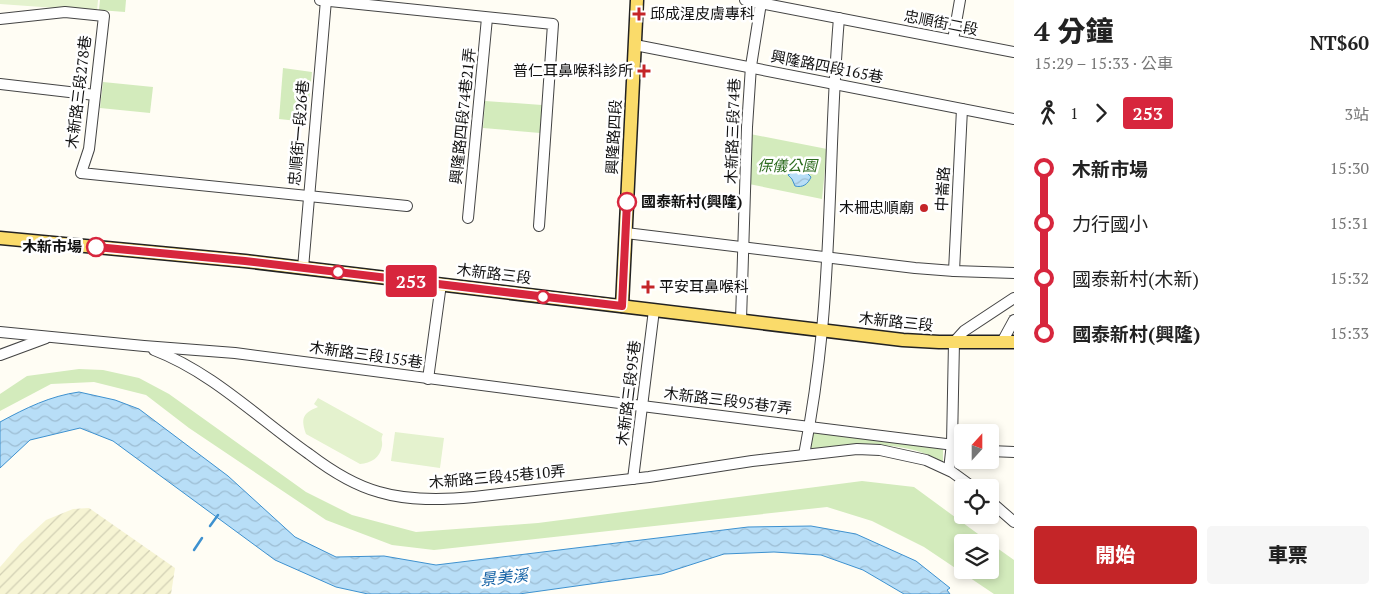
<!DOCTYPE html>
<html lang="zh-TW">
<head>
<meta charset="utf-8">
<style>
	body { margin:0; font-family:"PT Serif","Noto Sans TC",serif; background:#f6f6f6; color:#222; height:100vh; display:flex; flex-direction:column; font-size:19px; white-space:nowrap }
	* { box-sizing:border-box; margin:0 }
	p { font-size:16px; color:#767676 }
	.icon { flex:none; width:28px; height:28px; fill:none; stroke:currentColor; stroke-width:2; stroke-linecap:round; stroke-linejoin:round }
	.map { position:relative; flex:1; overflow:hidden }
	.sheet { display:flex; flex-direction:column; background:#fff; width:375px }
	.sheet>* { flex:none }
	.badge { padding:0 10px; border-radius:4px; font-size:18px; line-height:32px }
	.needle { width:32px; rotate:21deg }
	.buttons { position:absolute; left:954px; top:424px; display:grid; gap:10px }
	.buttons a { display:grid; place-items:center; width:45px; height:45px; border-radius:5px; background:#fff; box-shadow:0 2px 8px #0003; font-size:25px }
	.map>.badge { position:absolute; translate:-50% -50%; box-shadow:0 0 0 2px #fff }
	.legs { display:flex; align-items:center; gap:8px; height:55px; padding:0 20px; font-size:16px }
	.legs p { margin-inline-start:auto }
	.overview { display:flex; align-items:center; justify-content:space-between; height:85px; padding:0 20px }
	h1 { font-size:28px; font-weight:800; line-height:38px }
	.action { display:flex; gap:10px; margin-top:auto; padding:10px 20px }
	.action a { flex:1; height:58px; border-radius:5px; background:#c42528; color:#fff; font-size:20px; font-weight:800; line-height:58px; text-align:center }
	.action a+a { background:#f6f6f6; color:#222 }
	ul { padding:0 20px; list-style:none }
	li { display:flex; align-items:center; gap:18px; height:55px; font-size:19px }
	li i { display:grid; place-items:center; width:8px; height:100%; margin:0 6px; background:currentColor }
	li i::after { content:''; width:12px; height:12px; margin:-6px; border:4px solid; border-radius:50%; background:#fff }
	li p { margin-inline-start:auto }
	li:first-child i { background:linear-gradient(#0000 50%,currentColor 0) }
	li:last-child i { background:linear-gradient(currentColor 50%,#0000 0) }
	main { display:flex; flex:1; min-height:0 }
	.map>svg:first-child { display:block }
	.farmland { fill:url(#farmland-furrows) }
	.park { fill:#d3ebbc }
	.pitch { fill:#e4f2ce }
	.water { fill:url(#water-waves); stroke:#3e91cf }
	.lines { fill:none; stroke-linecap:round; stroke-linejoin:round }
	.stream { stroke:#3e91cf; stroke-width:2.5 }
	.minor-casing { stroke:#444; stroke-width:12 }
	.major-casing { stroke:#222; stroke-width:15 }
	.minor { stroke:#fff; stroke-width:10 }
	.major { stroke:#fadb6a; stroke-width:12 }
	.line-1-casing { stroke:#fff; stroke-width:11 }
	.line-1 { stroke:#d7263d; stroke-width:8 }
	.poi-dot { fill:#c42528; stroke:#fff; stroke-width:2 }
	.stop-1-dot { fill:#fff; stroke:#d7263d; stroke-width:2.5 }
	.labels { text-anchor:middle; stroke-width:5; stroke-linejoin:round; paint-order:stroke }
	.poi-label { font-size:15px; fill:#111; stroke:#fff; text-anchor:start }
	.street-label { font-size:15px; fill:#111; stroke:#fff }
	.park-label { font-size:15px; font-style:italic; fill:#2c6b1e; stroke:#fff }
	.stop-label { font-size:15px; font-weight:bold; fill:#111; stroke:#fff; text-anchor:start }
	.water-label { font-size:16px; font-style:italic; fill:#1663a6; stroke:#fff }
</style>
</head>
<body>
<main>
<div class="map">
<svg width="1014" height="594" viewBox="0 0 1014 594">
	<defs>
		<pattern id="farmland-furrows" width="10" height="10" patternUnits="userSpaceOnUse" patternTransform="scale(1.25)"><rect width="10" height="10" fill="#f6f4d3"/><path d="M-1 1l2-2M0 10L10 0M9 11l2-2" fill="none" stroke="#d2d0b4"/></pattern>
		<pattern id="water-waves" width="16" height="10" patternUnits="userSpaceOnUse" patternTransform="scale(1.25)"><rect width="16" height="10" fill="#b8def7"/><path d="M0 5q4-4 8 0t8 0" fill="none" stroke="#9dbdd3"/></pattern>
	</defs>
	<rect width="100%" height="100%" fill="#fffdf4"/>
	<!-- farmland -->
	<path class="farmland" d="M89,508L175,568L171,594H0V567L20,544L46,520L73,509Z"/>
	<!-- park -->
	<g class="park">
		<path d="M100,0H126L125,12L99,10Z"/>
		<path d="M283,68L312,72L307,122L279,119Z"/>
		<path d="M103,82L153,87L150,113L100,108Z"/>
		<path d="M485,101L542,105L540,133L483,128Z"/>
		<path d="M750,134L827,149L822,199L749,184Z"/>
		<path d="M79,369L103,370L139,378L169,394L306,492L352,515L416,532L538,523L862,481L914,487L989,542H962V570H990V543L1014,560V594H994L924,547L872,521L827,507L434,550L392,545L326,520L189,428L146,395L94,382L51,384L0,411V394L27,376Z"/>
		<path d="M812,431L943,448V463C906,438 851,445 809,449Z"/>
	</g>
	<!-- pitch -->
	<g class="pitch">
		<path d="M0,0H98L97,11L0,4Z"/>
		<path d="M318,398L383,434C380,440 383,441 382,446C380,458 371,463 360,464L306,434C301,419 302,413 318,407L314,404Z"/>
		<path d="M395,432L444,438L440,468L391,461Z"/>
	</g>
	<!-- water -->
	<g class="water">
		<path d="M801,167L811,177C808,184 803,188 795,186L792,179L788,175Z"/>
		<path d="M79,392L115,400L139,409L228,476L295,537L336,557L384,556L436,565L748,527L811,526L856,534L916,561L950,588L947,590L950,594H904L863,570L821,555L774,552L724,554L662,574L519,594H368L336,587L275,560L113,441L80,428L30,440L0,468V422C26,408 50,396 79,392Z"/>
	</g>
	<g class="lines">
		<!-- stream -->
		<g class="stream">
			<path d="M210,526L218,515"/>
			<path d="M194,550L202,538"/>
		</g>
		<defs>
			<g id="minor">
				<path d="M320,0L553,24L539,226"/>
				<path d="M745,0L1014,52"/>
				<path d="M0,19L65,12L104,16L89,149L81,173L407,206"/>
				<path d="M953,40L960,0"/>
				<path d="M635,45L1014,119"/>
				<path d="M0,84L95,95"/>
				<path d="M468,218L487,18"/>
				<path d="M626,233L915,268L954,271L1014,273"/>
				<path d="M303,268L326,0"/>
				<path d="M954,271L962,109"/>
				<path d="M741,320L747,127L751,66L761,3"/>
				<path d="M0,332L144,346L235,353L642,406L962,446"/>
				<path d="M1002,342L1014,320"/>
				<path d="M154,350C212,372 259,419 309,454C330,470 353,485 379,492C409,501 442,500 474,497L649,477L752,461L857,449L880,450L926,460L952,472L974,488"/>
				<path d="M0,355L46,338"/>
				<path d="M428,379L441,284"/>
				<path d="M990,451L1014,452"/>
				<path d="M804,455C812,414 818,372 822,330C832,227 830,122 839,18"/>
				<path d="M949,470L952,443L954,342L964,331L1014,298"/>
				<path d="M633,479L654,310"/>
				<path d="M990,501L1014,522"/>
			</g>
			<g id="major">
				<path d="M0,238L245,261L903,340L939,342H1014"/>
				<path d="M622,306L637,0"/>
			</g>
		</defs>
		<!-- minor casing -->
		<use href="#minor" class="minor-casing"/>
		<!-- major casing -->
		<use href="#major" class="major-casing"/>
		<!-- minor -->
		<use href="#minor" class="minor"/>
		<!-- major -->
		<use href="#major" class="major"/>
	</g>
	<g class="lines">
		<defs>
			<path id="line-1" d="M96,247L245,261L622,306L627,202"/>
		</defs>
		<!-- line-1 casing -->
		<use href="#line-1" class="line-1-casing"/>
		<!-- line-1 -->
		<use href="#line-1" class="line-1"/>
	</g>
	<!-- markers -->
	<g class="poi-dot">
		<path d="M636.5 6.5h5v5h5v5h-5v5h-5v-5h-5v-5h5z"/>
		<path d="M641.5 63.5h5v5h5v5h-5v5h-5v-5h-5v-5h5z"/>
		<circle cx="924" cy="208" r="5"/>
		<path d="M645.5 279.5h5v5h5v5h-5v5h-5v-5h-5v-5h5z"/>
	</g>
	<g class="stop-1-dot">
		<circle cx="627" cy="202" r="9"/>
		<circle cx="96" cy="247" r="9"/>
		<circle cx="338" cy="272" r="6"/>
		<circle cx="543" cy="297" r="6"/>
	</g>
	<g class="labels">
		<!-- poi labels -->
		<g class="poi-label">
			<text x="650" y="19">邱成湦皮膚專科</text>
			<text x="633" y="76" text-anchor="end">普仁耳鼻喉科診所</text>
			<text x="914" y="213" text-anchor="end">木柵忠順廟</text>
			<text x="659" y="292">平安耳鼻喉科</text>
		</g>
		<!-- street labels -->
		<g class="street-label">
			<text transform="translate(941 23) rotate(11)" y="5">忠順街二段</text>
			<text transform="translate(827 67) rotate(11)" y="5">興隆路四段165巷</text>
			<text transform="translate(79 92) rotate(-83)" y="5">木新路三段278巷</text>
			<text transform="translate(463 116) rotate(-84)" y="5">興隆路四段74巷21弄</text>
			<text transform="translate(733 131) rotate(-88)" y="5">木新路三段74巷</text>
			<text transform="translate(299 133) rotate(-85)" y="5">忠順街一段26巷</text>
			<text transform="translate(614 137) rotate(-87)" y="5">興隆路四段</text>
			<text transform="translate(943 189) rotate(-87)" y="5">中崙路</text>
			<text transform="translate(494 274) rotate(7)" y="5">木新路三段</text>
			<text transform="translate(896 322) rotate(6)" y="5">木新路三段</text>
			<text transform="translate(366 355) rotate(8)" y="5">木新路三段155巷</text>
			<text transform="translate(629 393) rotate(-83)" y="5">木新路三段95巷</text>
			<text transform="translate(728 401) rotate(7)" y="5">木新路三段95巷7弄</text>
			<text transform="translate(497 477) rotate(-5)" y="5">木新路三段45巷10弄</text>
		</g>
		<!-- park labels -->
		<g class="park-label">
			<text x="787" y="171">保儀公園</text>
		</g>
		<!-- stop labels -->
		<g class="stop-label">
			<text x="641" y="207">國泰新村(興隆)</text>
			<text x="82" y="252" text-anchor="end">木新市場</text>
		</g>
		<!-- water labels -->
		<g class="water-label">
			<text transform="translate(504 577) rotate(-6)" y="6">景美溪</text>
		</g>
	</g>
</svg>
<div class="buttons">
<a><svg class="needle" viewBox="-14 -14 28 28"><path d="M0-13l5 13h-10z" fill="#e53935"/><path d="M0 13l5-13h-10z" fill="#767676"/></svg></a>
<a><svg class="icon" aria-label="locate" viewBox="0 0 24 24"><circle cx="12" cy="12" r="6"/><path d="M12 2v4M12 18v4M2 12h4M18 12h4"/></svg></a>
<a><svg class="icon" aria-label="layers" viewBox="0 0 24 24"><path d="M12 4l9 5-9 5-9-5zM3 14l9 5 9-5"/></svg></a>
</div>
<b class="badge" style="left:411px;top:281px;background:#d7263d;color:#fff">253</b>
</div>
<section class="sheet">
<div class="overview"><div><h1>4 分鐘</h1><p>15:29 – 15:33 · 公車</p></div><b>NT$60</b></div>
<div class="legs"><svg class="icon" aria-label="walk" viewBox="0 0 24 24"><circle cx="13" cy="4" r="2"/><path d="M13 8l-2 6 4 7M11 14l-3 7M7 12l3-4h3l4 4"/></svg>1<svg class="icon" aria-label="forward" viewBox="0 0 24 24"><path d="M9 5l7 7-7 7"/></svg><b class="badge" style="background:#d7263d;color:#fff">253</b><p>3站</p></div>
<ul>
<li><i style="color:#d7263d"></i><b>木新市場</b><p>15:30</p></li>
<li><i style="color:#d7263d"></i><span>力行國小</span><p>15:31</p></li>
<li><i style="color:#d7263d"></i><span>國泰新村(木新)</span><p>15:32</p></li>
<li><i style="color:#d7263d"></i><b>國泰新村(興隆)</b><p>15:33</p></li>
</ul>
<div class="action"><a>開始</a><a>車票</a></div>
</section>
</main>
</body>
</html>
